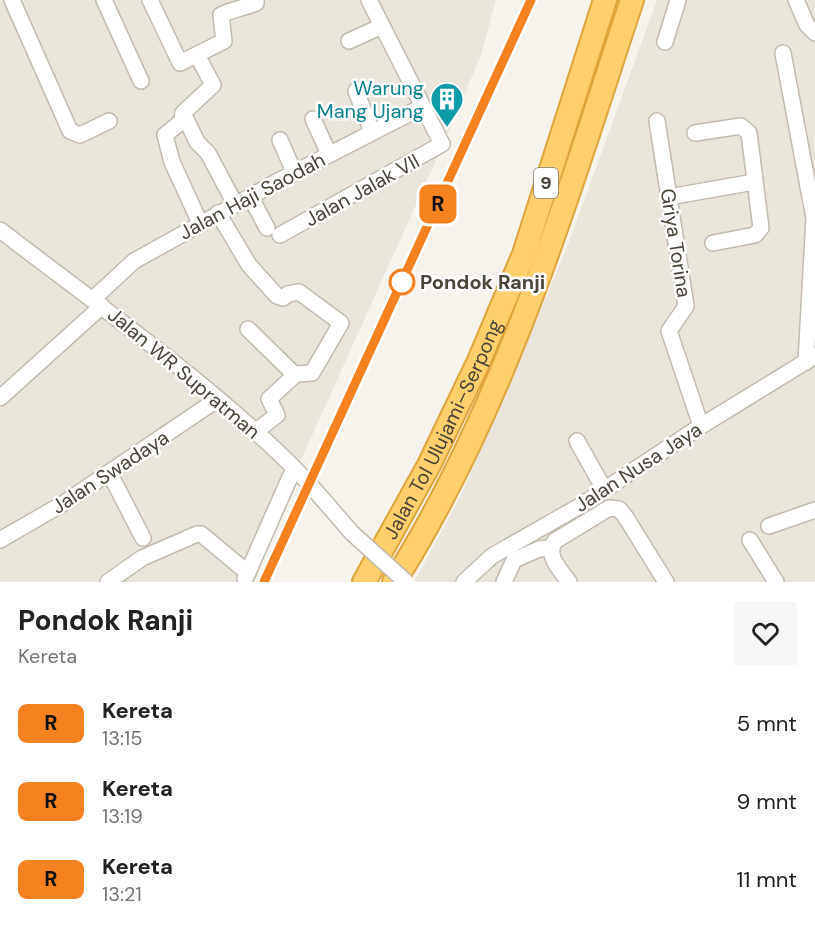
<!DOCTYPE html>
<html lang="id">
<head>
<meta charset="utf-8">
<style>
	body { margin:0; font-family:"DM Sans",sans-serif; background:#f6f6f6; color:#222; height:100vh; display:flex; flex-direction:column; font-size:22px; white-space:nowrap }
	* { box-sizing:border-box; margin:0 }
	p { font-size:20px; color:#767676 }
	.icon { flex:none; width:33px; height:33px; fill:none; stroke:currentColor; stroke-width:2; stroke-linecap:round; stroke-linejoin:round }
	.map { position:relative; height:582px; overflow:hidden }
	.side { display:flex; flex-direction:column; background:#fff; flex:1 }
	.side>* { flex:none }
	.badge { padding:0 12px; border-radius:9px; font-size:21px; line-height:39px }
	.map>.badge { position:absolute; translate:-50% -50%; box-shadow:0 0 0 3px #fff }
	.round { display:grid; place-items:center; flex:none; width:63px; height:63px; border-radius:0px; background:#f6f6f6 }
	.headline { display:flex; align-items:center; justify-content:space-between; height:102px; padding:0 18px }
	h1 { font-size:28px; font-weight:700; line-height:45px }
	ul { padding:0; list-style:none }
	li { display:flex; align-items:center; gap:18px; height:78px; padding:0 18px }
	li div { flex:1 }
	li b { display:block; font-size:22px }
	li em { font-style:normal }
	li .badge { min-width:66px; font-weight:700; text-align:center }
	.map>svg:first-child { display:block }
	.residential { fill:#eae5da }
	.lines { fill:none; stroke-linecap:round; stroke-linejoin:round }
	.minor-casing { stroke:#c2bbae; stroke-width:18 }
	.highway-casing { stroke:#e0a43c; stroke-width:26 }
	.minor { stroke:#fff; stroke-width:15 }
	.highway { stroke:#ffcf6e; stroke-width:22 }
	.rail-casing { stroke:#9a9a9a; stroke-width:6 }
	.rail { stroke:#fff; stroke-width:4; stroke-dasharray:11; stroke-linecap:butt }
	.minor-bridge-casing { stroke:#c2bbae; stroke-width:18; stroke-linecap:butt }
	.minor-bridge { stroke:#fff; stroke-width:15 }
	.line-casing { stroke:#fff; stroke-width:14 }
	.line { stroke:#f58220; stroke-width:9 }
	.stop-dot { fill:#fff; stroke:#f58220; stroke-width:3 }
	.labels { text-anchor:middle; stroke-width:5; stroke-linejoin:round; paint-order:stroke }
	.shield { fill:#fff; stroke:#817c74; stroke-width:1.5 }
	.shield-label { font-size:18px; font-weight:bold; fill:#4b4439 }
	.culture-label { font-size:20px; fill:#0d838f; stroke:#fff; text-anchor:end }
	.street-label { font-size:20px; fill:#4b4439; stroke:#fff }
	.stop-label { font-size:20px; font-weight:bold; fill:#4b4439; stroke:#fff; text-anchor:start }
</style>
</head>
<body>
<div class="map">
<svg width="815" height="582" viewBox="0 0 815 582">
	<rect width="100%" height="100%" fill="#f6f3ec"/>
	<!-- residential -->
	<g class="residential">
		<path d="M0,0H496L481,55L442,147L246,582H0Z"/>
		<path d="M657,0H815V582H414L461,495L566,250Z"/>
	</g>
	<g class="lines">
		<defs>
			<g id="minor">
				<path d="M12,0L70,131L80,135L109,121"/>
				<path d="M104,0L141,81"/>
				<path d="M150,0L180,63L224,41L221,15C232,9 245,8 256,3V0"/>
				<path d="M796,0L807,25L815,33"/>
				<path d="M349,41L382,26"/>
				<path d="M665,42L678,0"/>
				<path d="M783,53L814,218L806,362"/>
				<path d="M197,55L213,85L183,113L182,121L165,135L172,162L200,223"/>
				<path d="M356,91L372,132"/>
				<path d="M183,113L197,142L208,153L235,204"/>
				<path d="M313,119L329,154"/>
				<path d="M657,121L686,306L669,331L701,426"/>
				<path d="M695,133L741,126L749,133L761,228L755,235L713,243"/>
				<path d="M280,140L294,172"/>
				<path d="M250,196L267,228"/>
				<path d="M669,197L754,182"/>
				<path d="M218,213L249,265L277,296L283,298L288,294L299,292L341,323L312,373L296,374L269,399L277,415L255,432"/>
				<path d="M0,230C96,304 197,374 285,459C309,482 330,508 352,533"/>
				<path d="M280,235L442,144L369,0"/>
				<path d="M93,299L134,261L278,181L422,107"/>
				<path d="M248,329L295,375"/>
				<path d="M0,398L102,306"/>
				<path d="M577,441L604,489"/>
				<path d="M110,474L143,538"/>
				<path d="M769,526L815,510"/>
				<path d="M0,540L64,503L218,399"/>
				<path d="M750,540L776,582"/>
				<path d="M245,579L294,468"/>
				<path d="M108,582L142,558L197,534H201L248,573"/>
				<path d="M464,582L492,556L578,507L701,426L815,356"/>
				<path d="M504,582L514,560L539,549L550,548"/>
				<path d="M569,582C560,569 545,556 555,541L609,508L619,509L625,516L666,582"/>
			</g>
			<g id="highway">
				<path id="s1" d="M364,582L429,465L478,363L524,254L605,0"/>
				<path d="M394,582C507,403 566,199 632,0"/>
			</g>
		</defs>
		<!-- minor casing -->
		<use href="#minor" class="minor-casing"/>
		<!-- highway casing -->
		<use href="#highway" class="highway-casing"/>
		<!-- minor -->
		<use href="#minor" class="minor"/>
		<!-- highway -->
		<use href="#highway" class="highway"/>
		<defs>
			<path id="rail" d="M264,582L531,0"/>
		</defs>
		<!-- rail casing -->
		<use href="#rail" class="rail-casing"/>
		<!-- rail -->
		<use href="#rail" class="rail"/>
		<defs>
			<path id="minor-bridge" d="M352,533L406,582"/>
		</defs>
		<!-- minor-bridge casing -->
		<use href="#minor-bridge" class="minor-bridge-casing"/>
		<!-- minor-bridge -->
		<use href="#minor-bridge" class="minor-bridge"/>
	</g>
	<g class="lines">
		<defs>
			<path id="line" d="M264,582L531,0"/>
		</defs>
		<!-- line casing -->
		<use href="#line" class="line-casing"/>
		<!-- line -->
		<use href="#line" class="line"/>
	</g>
	<!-- icons -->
	<defs>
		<symbol id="building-pin" viewBox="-11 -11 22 30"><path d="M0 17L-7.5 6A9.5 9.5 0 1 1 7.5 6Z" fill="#0f9aa8" stroke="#fff"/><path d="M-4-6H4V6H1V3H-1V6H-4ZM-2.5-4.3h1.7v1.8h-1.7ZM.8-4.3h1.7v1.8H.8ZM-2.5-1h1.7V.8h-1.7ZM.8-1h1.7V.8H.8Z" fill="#fff"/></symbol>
	</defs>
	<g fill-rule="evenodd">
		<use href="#building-pin" x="428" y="80" width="38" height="52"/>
	</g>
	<!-- markers -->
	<circle class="stop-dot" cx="402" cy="282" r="12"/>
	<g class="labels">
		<!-- shield labels -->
		<rect class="shield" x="534" y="168" width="24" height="30" rx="4.5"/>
		<g class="shield-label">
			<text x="546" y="189">9</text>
		</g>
		<!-- culture labels -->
		<g class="culture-label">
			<text x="424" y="95">Warung<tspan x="424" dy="23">Mang Ujang</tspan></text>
		</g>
		<!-- street labels -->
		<g class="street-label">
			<text transform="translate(362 190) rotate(-29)" y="7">Jalan Jalak VII</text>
			<text transform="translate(252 196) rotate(-28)" y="7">Jalan Haji Saodah</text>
			<text transform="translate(676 243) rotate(81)" y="7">Griya Torina</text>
			<text transform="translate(184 373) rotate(40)" y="7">Jalan WR Supratman</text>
			<text dy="7" stroke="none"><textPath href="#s1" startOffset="172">Jalan Tol Ulujami–Serpong</textPath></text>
			<text transform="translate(638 467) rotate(-33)" y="7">Jalan Nusa Jaya</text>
			<text transform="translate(110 472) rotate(-33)" y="7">Jalan Swadaya</text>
		</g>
		<!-- stop labels -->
		<g class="stop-label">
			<text x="420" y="289">Pondok Ranji</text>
		</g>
	</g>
</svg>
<b class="badge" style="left:438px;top:204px;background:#f58220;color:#111">R</b>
</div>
<section class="side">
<div class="headline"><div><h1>Pondok Ranji</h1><p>Kereta</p></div><a class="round"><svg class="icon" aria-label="heart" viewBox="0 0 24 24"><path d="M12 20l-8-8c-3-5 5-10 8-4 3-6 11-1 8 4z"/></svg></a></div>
<ul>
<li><span class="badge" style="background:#f58220;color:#111">R</span><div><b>Kereta</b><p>13:15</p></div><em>5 mnt</em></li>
<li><span class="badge" style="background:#f58220;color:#111">R</span><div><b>Kereta</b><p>13:19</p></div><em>9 mnt</em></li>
<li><span class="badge" style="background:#f58220;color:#111">R</span><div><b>Kereta</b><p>13:21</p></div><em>11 mnt</em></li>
</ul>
</section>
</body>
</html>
